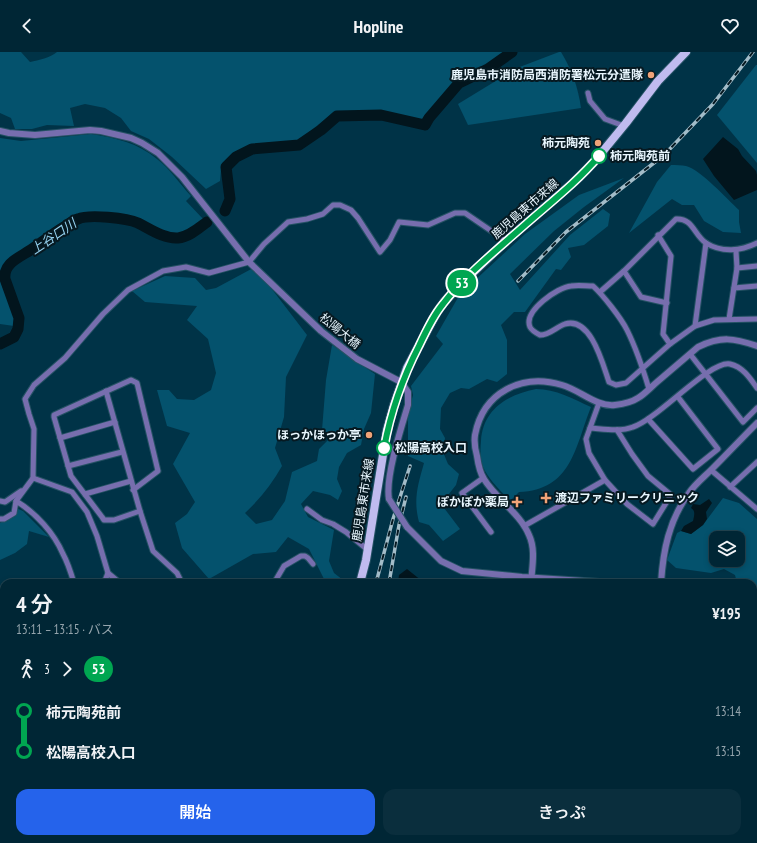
<!DOCTYPE html>
<html lang="ja">
<head>
<meta charset="utf-8">
<style>
	body { margin:0; font-family:"PT Sans Narrow","Noto Sans JP",sans-serif; background:#0a2e3d; color:#f1f3f6; height:100vh; display:flex; flex-direction:column; font-size:15px; white-space:nowrap }
	* { box-sizing:border-box; margin:0 }
	p { font-size:13px; color:#95a5ad }
	.icon { flex:none; width:22px; height:22px; fill:none; stroke:currentColor; stroke-width:2; stroke-linecap:round; stroke-linejoin:round }
	.map { position:relative; flex:1; overflow:hidden }
	.side { position:absolute; left:0px; top:527px; width:757px; height:264px; display:flex; flex-direction:column; background:#002635; border-radius:12px 12px 0 0; box-shadow:0 2px 6px #0003,0 0 0 1px #224350 }
	.side>* { flex:none }
	.badge { padding:0 8px; border-radius:13px; font-size:14px; line-height:26px }
	.controls { position:absolute; left:709px; top:479px; display:grid; gap:8px }
	.controls a { display:grid; place-items:center; width:36px; height:36px; border-radius:8px; background:#002635; box-shadow:0 2px 6px #0003,0 0 0 1px #224350; font-size:20px }
	.map>.badge { position:absolute; translate:-50% -50%; box-shadow:0 0 0 2px #fff }
	.legs { display:flex; align-items:center; gap:6px; height:44px; padding:0 16px; font-size:13px }
	.legs p { margin-inline-start:auto }
	.overview { display:flex; align-items:center; justify-content:space-between; height:68px; padding:0 16px }
	h1 { font-size:22px; font-weight:600; line-height:30px }
	.cta { display:flex; gap:8px; margin-top:auto; padding:8px 16px }
	.cta a { flex:1; height:46px; border-radius:12px; background:#2563eb; color:#fff; font-size:16px; font-weight:600; line-height:46px; text-align:center }
	.cta a+a { background:#0a2e3d; color:#f1f3f6 }
	ul { padding:0 16px; list-style:none }
	li { display:flex; align-items:center; gap:14px; height:40px; font-size:15px }
	li i { display:grid; place-items:center; width:6px; height:100%; margin:0 5px; background:currentColor }
	li i::after { content:''; width:10px; height:10px; margin:-5px; border:3px solid; border-radius:50%; background:#002635 }
	li p { margin-inline-start:auto }
	li:first-child i { background:linear-gradient(#0000 50%,currentColor 0) }
	li:last-child i { background:linear-gradient(currentColor 50%,#0000 0) }
	header { display:flex; justify-content:space-between; align-items:center; height:52px; padding:0 16px; background:#002635; font-size:18px; font-weight:600 }
	.map>svg:first-child { display:block }
	.green { fill:#04526d; fill-rule:evenodd }
	.water { fill:#02151d }
	.lines { fill:none; stroke-linecap:round; stroke-linejoin:round }
	.river { stroke:#02151d; stroke-width:11 }
	.minor-casing { stroke:#255264; stroke-width:7 }
	.tertiary-casing { stroke:#255264; stroke-width:8 }
	.primary-casing { stroke:#255264; stroke-width:10 }
	.minor { stroke:#776eae; stroke-width:5 }
	.tertiary { stroke:#776eae; stroke-width:6 }
	.primary { stroke:#c0bbef; stroke-width:8 }
	.rail-casing { stroke:#a3bcc8; stroke-width:3.5 }
	.rail { stroke:#061921; stroke-width:2; stroke-dasharray:6; stroke-linecap:butt }
	.tertiary-bridge-casing { stroke:#255264; stroke-width:8; stroke-linecap:butt }
	.tertiary-bridge { stroke:#776eae; stroke-width:6 }
	.line-1-casing { stroke:#fff; stroke-width:9 }
	.line-1 { stroke:#00a651; stroke-width:6 }
	.poi-dot { fill:#f0a378; stroke:#061921; stroke-width:1.5 }
	.stop-1-dot { fill:#fff; stroke:#00a651; stroke-width:2 }
	.labels { text-anchor:middle; stroke-width:4; stroke-linejoin:round; paint-order:stroke }
	.poi-label { font-size:12px; font-weight:bold; fill:#e8f6fe; stroke:#061921; text-anchor:end }
	.stop-label { font-size:12px; font-weight:bold; fill:#e8f6fe; stroke:#061921; text-anchor:start }
	.street-label { font-size:12px; fill:#e8f6fe; stroke:#061921 }
	.water-label { font-size:13px; font-style:italic; fill:#96d3f1; stroke:#061921 }
</style>
</head>
<body>
<header><svg class="icon" aria-label="back" viewBox="0 0 24 24"><path d="M15 5l-7 7 7 7"/></svg>Hopline<svg class="icon" aria-label="heart" viewBox="0 0 24 24"><path d="M12 20l-8-8c-3-5 5-10 8-4 3-6 11-1 8 4z"/></svg></header>
<div class="map">
<svg width="757" height="791" viewBox="0 0 757 791">
	<rect width="100%" height="100%" fill="#003347"/>
	<!-- green -->
	<g class="green">
		<path d="M0,0H21L30,10C39,8 50,6 57,0H505L484,14L453,30L424,68L381,59L334,60L298,89L253,93L235,100L221,117L220,129L206,137L172,105L149,87L131,79L121,66L105,56L85,52L70,56L74,74L47,73L32,77H15L11,66L0,61Z"/>
		<path d="M559,0H561C572,18 578,35 581,56L468,73L458,52L517,16Z"/>
		<path d="M756,13H757V111L717,63Z"/>
		<path d="M91,82C116,86 138,91 157,107C170,117 180,132 191,144L186,149L204,168L181,183H170L137,168L115,163L87,162L72,166L6,211L1,219V231L15,266L14,274L0,272V86L21,89Z"/>
		<path d="M671,113C676,113 682,113 686,114C701,118 727,147 739,158V170L741,181L723,180L704,169L694,153H682L672,147L629,181L657,130Z"/>
		<path d="M624,126L584,155L554,179L510,222L520,238L570,183L603,157L610,162L608,174L584,193L568,196L571,205L561,218L556,217L525,260H514L501,273L507,288V322L497,330L487,327L469,337L461,336L450,341L441,356L440,377L445,386L443,400L448,412L459,422L456,433L441,452L460,477L443,489L429,473L419,470C413,447 418,433 424,411L408,404V362L413,343L411,334L443,292L436,284L460,242L525,182L579,143Z"/>
		<path d="M255,215L307,283L286,325L284,365L275,396L282,414C272,432 260,447 245,461L256,472L272,468L285,449L292,420L317,409L319,397L330,386L322,378L326,328L332,293L375,322L371,361L364,377L361,393L347,401L339,415L337,427L342,439L338,448L330,443L313,439L301,452L308,465L334,478L329,509L334,521L347,531H326L309,497L288,485L276,500L253,502L209,527L182,496L175,471L187,462L195,450L173,412L190,381L167,374L157,338H169L177,347L194,348L211,338L216,321L208,287L187,268L197,254L145,250L132,239L165,224L195,226L206,238L216,236Z"/>
		<path d="M536,337C556,337 573,347 591,355C575,395 572,438 519,440L510,449C502,440 491,430 485,419C480,410 480,399 481,389C483,357 507,343 536,337Z"/>
		<path d="M723,446L739,451L757,467V548L753,545V531H737L735,523L724,517L711,521L676,516L667,508L677,481L681,479L691,482L703,473ZM716,486H738V508H716Z"/>
		<path d="M16,456L23,459L49,485L29,479L27,492L15,501L0,508V471L9,465Z"/>
		<path d="M4,750V787H91L92,791H0V751Z"/>
		<path d="M99,787H174L173,791H99Z"/>
		<path d="M315,787H443L442,791H315Z"/>
	</g>
	<!-- water -->
	<g class="water">
		<path d="M723,85L738,97L742,104L756,119L757,123V138L734,148L714,124L703,107Z"/>
		<path d="M709,447L712,451L706,460L707,467L703,473L691,482L681,479L684,474L693,469C694,464 696,459 691,456L693,452L700,453Z"/>
		<path d="M407,517L422,529L421,531H398L399,523Z"/>
	</g>
	<g class="lines">
		<!-- river -->
		<g class="river">
			<path d="M225,159L230,147L226,115L236,105L252,97L299,93L321,78L337,64L381,63L425,73L429,66L459,31L488,17L512,0"/>
			<path d="M0,292L14,285L18,277L19,266L5,227C3,212 18,206 29,199C41,191 52,182 64,175C69,172 73,168 78,167C89,162 127,166 138,171C150,177 164,187 178,186C189,185 199,176 207,170"/>
		</g>
		<defs>
			<g id="minor">
				<path d="M588,41L590,49L605,67L624,74"/>
				<path d="M658,183L671,204L663,282L670,292"/>
				<path d="M737,216L757,214"/>
				<path d="M624,219L641,245L667,251"/>
				<path d="M734,236L757,234"/>
				<path d="M600,240L624,219L676,167C693,166 694,183 706,191C722,201 741,199 757,191"/>
				<path d="M729,267L737,216L736,199"/>
				<path d="M695,274L706,191"/>
				<path d="M690,302L743,370L757,356"/>
				<path d="M649,337C643,317 636,296 627,278C621,266 603,243 593,234C586,234 578,233 571,234C558,235 523,259 530,275C532,279 536,281 540,283C550,283 556,275 565,272C591,264 603,313 609,330L616,333L626,331L670,292L695,274L714,268L757,267"/>
				<path d="M106,339L140,459L153,499L177,521L182,531"/>
				<path d="M648,367L693,417L718,397L678,345"/>
				<path d="M590,376C604,377 620,380 633,375C658,367 710,308 730,312C743,315 750,326 757,336"/>
				<path d="M60,386L115,370"/>
				<path d="M68,414L122,400"/>
				<path d="M711,418L757,457"/>
				<path d="M33,426L72,440L87,460L97,484L108,521L104,531"/>
				<path d="M483,426L462,441L491,480"/>
				<path d="M605,428L627,452L653,472L671,443L648,424L632,402L617,378"/>
				<path d="M730,435L757,410"/>
				<path d="M133,438L158,419L137,331L131,328L54,363V365L71,424L102,465L104,468H114L140,459"/>
				<path d="M85,442L131,429"/>
				<path d="M0,449L5,450L21,439"/>
				<path d="M16,449C36,461 54,481 63,502C68,511 71,521 74,531"/>
				<path d="M307,457L322,468L333,472L346,480L368,498"/>
				<path d="M0,467H4L14,461L16,449L33,426L34,377L29,362L25,347L34,333L65,306L103,262L128,238L163,219L186,215L209,221L249,210L264,192L288,170L307,167L323,162L333,153H340L351,158L358,166L380,200L390,188L399,170L428,173L455,161H465L506,189"/>
				<path d="M524,474L605,428L589,401L586,387L599,351"/>
				<path d="M108,521L120,531"/>
				<path d="M274,531L284,514L301,504H305L308,506L313,512"/>
				<path d="M0,594L4,591"/>
				<path d="M0,610L4,615"/>
				<path d="M0,645H4"/>
				<path d="M0,683L4,682"/>
				<path d="M0,737L4,735"/>
				<path d="M495,789L499,791"/>
				<path d="M225,791L228,787"/>
				<path d="M261,791L263,787"/>
				<path d="M381,791L385,790L386,791"/>
				<path d="M467,791L468,790L473,791"/>
				<path d="M603,791L604,787"/>
				<path d="M673,791V787"/>
			</g>
			<g id="tertiary">
				<path d="M0,79L9,81L35,83L90,78L101,79L131,86L142,91L158,101L182,125L249,210L321,279L357,307L401,330L408,340V353C401,376 385,426 389,447"/>
				<path d="M407,475L441,509L462,519L522,525L615,531"/>
				<path d="M531,531C532,515 536,498 529,483C520,461 496,447 484,427C480,421 478,411 477,404C475,397 474,390 475,383C483,340 522,321 562,333C580,338 596,355 615,353C623,352 632,350 638,346C645,342 651,335 657,330C671,318 684,307 698,295C721,284 734,286 757,294"/>
				<path d="M661,531C663,499 669,468 689,441C695,432 704,425 712,417C727,402 742,386 757,371"/>
				<path d="M753,570L757,577"/>
				<path d="M753,632L757,623"/>
				<path d="M753,753L757,755"/>
				<path d="M95,791V787"/>
				<path d="M570,791L571,787"/>
			</g>
			<g id="primary">
				<path d="M360,531L366,508L387,378L394,353L407,316L437,260L444,250L466,227L506,189L574,130L594,110L626,71L658,29L686,0"/>
				<path d="M187,791L190,787"/>
			</g>
		</defs>
		<!-- minor casing -->
		<use href="#minor" class="minor-casing"/>
		<!-- tertiary casing -->
		<use href="#tertiary" class="tertiary-casing"/>
		<!-- primary casing -->
		<use href="#primary" class="primary-casing"/>
		<!-- minor -->
		<use href="#minor" class="minor"/>
		<!-- tertiary -->
		<use href="#tertiary" class="tertiary"/>
		<!-- primary -->
		<use href="#primary" class="primary"/>
		<defs>
			<g id="rail">
				<path d="M518,229L566,180L664,103L713,52L753,0"/>
				<path d="M376,531L393,467L410,414"/>
				<path d="M389,531L399,473L406,445"/>
				<path d="M245,791L247,787"/>
				<path d="M255,791L258,787"/>
			</g>
		</defs>
		<!-- rail casing -->
		<use href="#rail" class="rail-casing"/>
		<!-- rail -->
		<use href="#rail" class="rail"/>
		<defs>
			<path id="tertiary-bridge" d="M389,447L407,475"/>
		</defs>
		<!-- tertiary-bridge casing -->
		<use href="#tertiary-bridge" class="tertiary-bridge-casing"/>
		<!-- tertiary-bridge -->
		<use href="#tertiary-bridge" class="tertiary-bridge"/>
	</g>
	<g class="lines">
		<defs>
			<path id="line-1" d="M384,396C391,359 402,327 419,294C426,279 433,264 443,252C464,224 499,196 526,172C551,150 577,130 599,104"/>
		</defs>
		<!-- line-1 casing -->
		<use href="#line-1" class="line-1-casing"/>
		<!-- line-1 -->
		<use href="#line-1" class="line-1"/>
	</g>
	<!-- markers -->
	<g class="poi-dot">
		<circle cx="651" cy="23" r="4"/>
		<circle cx="598" cy="91" r="4"/>
		<circle cx="369" cy="383" r="4"/>
		<path d="M544 440h4v4h4v4h-4v4h-4v-4h-4v-4h4z"/>
		<path d="M515 444h4v4h4v4h-4v4h-4v-4h-4v-4h4z"/>
	</g>
	<g class="stop-1-dot">
		<circle cx="599" cy="104" r="7"/>
		<circle cx="384" cy="396" r="7"/>
	</g>
	<g class="labels">
		<!-- poi labels -->
		<g class="poi-label">
			<text x="643" y="27">鹿児島市消防局西消防署松元分遣隊</text>
			<text x="590" y="95">柿元陶苑</text>
			<text x="361" y="387">ほっかほっか亭</text>
			<text x="555" y="450" text-anchor="start">渡辺ファミリークリニック</text>
			<text x="509" y="454">ぽかぽか薬局</text>
		</g>
		<!-- stop labels -->
		<g class="stop-label">
			<text x="610" y="108">柿元陶苑前</text>
			<text x="395" y="400">松陽高校入口</text>
		</g>
		<!-- street labels -->
		<g class="street-label">
			<text transform="translate(525 157) rotate(-41)" y="4">鹿児島東市来線</text>
			<text transform="translate(340 279) rotate(39)" y="4">松陽大橋</text>
			<text transform="translate(363 448) rotate(-81)" y="4">鹿児島東市来線</text>
		</g>
		<!-- water labels -->
		<g class="water-label">
			<text transform="translate(53 184) rotate(-34)" y="5">上谷口川</text>
		</g>
	</g>
</svg>
<div class="controls">
<a><svg class="icon" aria-label="layers" viewBox="0 0 24 24"><path d="M12 4l9 5-9 5-9-5zM3 14l9 5 9-5"/></svg></a>
</div>
<b class="badge" style="left:462px;top:231px;background:#00a651;color:#fff">53</b>
<section class="side">
<div class="overview"><div><h1>4 分</h1><p>13:11 – 13:15 · バス</p></div><b>¥195</b></div>
<div class="legs"><svg class="icon" aria-label="walk" viewBox="0 0 24 24"><circle cx="13" cy="4" r="2"/><path d="M13 8l-2 6 4 7M11 14l-3 7M7 12l3-4h3l4 4"/></svg>3<svg class="icon" aria-label="forward" viewBox="0 0 24 24"><path d="M9 5l7 7-7 7"/></svg><b class="badge" style="background:#00a651;color:#fff">53</b></div>
<ul>
<li><i style="color:#00a651"></i><b>柿元陶苑前</b><p>13:14</p></li>
<li><i style="color:#00a651"></i><b>松陽高校入口</b><p>13:15</p></li>
</ul>
<div class="cta"><a>開始</a><a>きっぷ</a></div>
</section>
</div>
</body>
</html>
